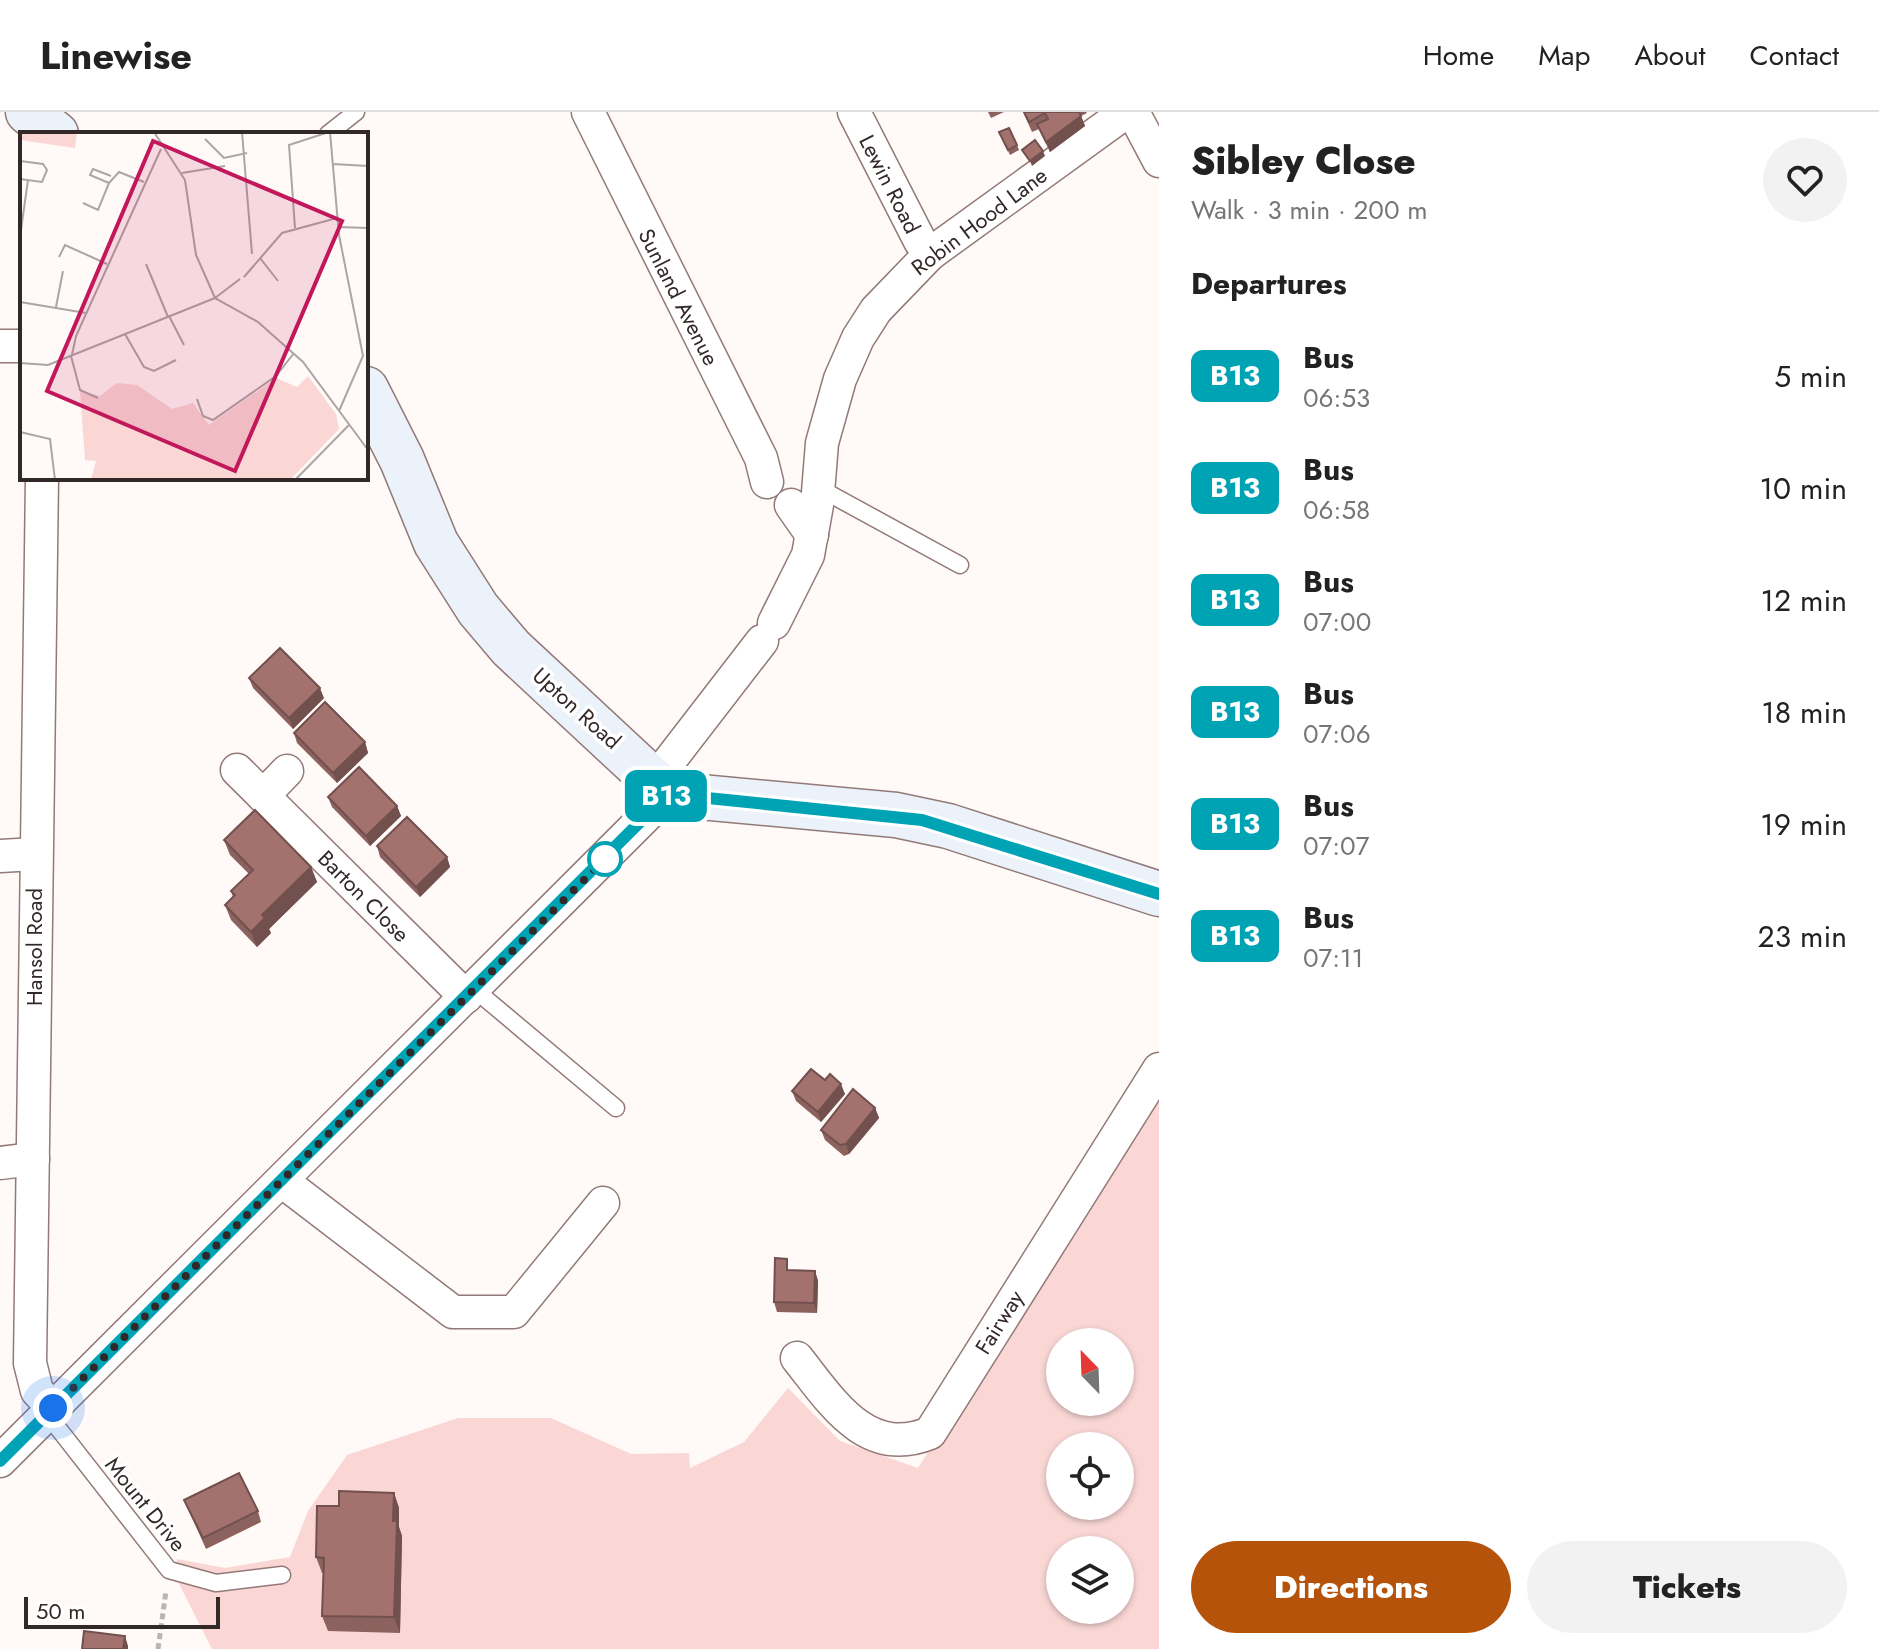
<!DOCTYPE html>
<html lang="en">
<head>
<meta charset="utf-8">
<style>
	body { margin:0; font-family:Jost,sans-serif; background:#f2f2f2; color:#222; height:100vh; display:flex; flex-direction:column; font-size:30px; white-space:nowrap }
	* { box-sizing:border-box; margin:0 }
	p { font-size:26px; color:#767676 }
	.icon { flex:none; width:44px; height:44px; fill:none; stroke:currentColor; stroke-width:2; stroke-linecap:round; stroke-linejoin:round }
	.map { position:relative; flex:1; overflow:hidden }
	.side { display:flex; flex-direction:column; background:#fff; width:720px }
	.side>* { flex:none }
	.badge { padding:0 16px; border-radius:12px; font-size:28px; line-height:52px }
	.needle { width:52px; rotate:337deg }
	.buttons { position:absolute; left:1046px; top:1216px; display:grid; gap:16px }
	.buttons a { display:grid; place-items:center; width:88px; height:88px; border-radius:50%; background:#fff; box-shadow:0 2px 6px #0004; font-size:40px }
	.scale { position:absolute; left:24px; bottom:20px; width:196px; box-sizing:border-box; padding-left:8px; border:4px solid #322827; border-top:0; font-size:22px; line-height:28px; white-space:nowrap; color:#322827; -webkit-text-stroke:6px #fff; paint-order:stroke }
	.you { position:absolute; width:40px; height:40px; margin:-20px; border:6px solid #fff; border-radius:50%; background:#1a73e8; box-shadow:0 0 0 12px #1a73e833 }
	.map>.badge { position:absolute; translate:-50% -50%; box-shadow:0 0 0 4px #fff }
	h2 { padding:0 32px; font-size:30px; line-height:72px }
	.round { display:grid; place-items:center; flex:none; width:84px; height:84px; border-radius:42px; background:#f2f2f2 }
	.head { display:flex; align-items:center; justify-content:space-between; height:136px; padding:0 32px }
	h1 { font-size:38px; font-weight:800; line-height:60px }
	.button { display:flex; gap:16px; margin-top:auto; padding:16px 32px }
	.button a { flex:1; height:92px; border-radius:48px; background:#b45309; color:#fff; font-size:32px; font-weight:800; line-height:92px; text-align:center }
	.button a+a { background:#f2f2f2; color:#222 }
	ul { padding:0; list-style:none }
	li { display:flex; align-items:center; gap:24px; height:112px; padding:0 32px }
	li div { flex:1 }
	li b { display:block; font-size:30px }
	li em { font-style:normal }
	li .badge { min-width:88px; font-weight:700; text-align:center }
	header { display:flex; align-items:center; gap:48px; box-sizing:border-box; height:112px; padding:0 40px; background:#fff; border-bottom:2px solid #e0e0e0 }
	header strong { font-size:38px }
	nav { display:flex; gap:44px; margin-inline-start:auto; font-size:28px }
	main { display:flex; flex:1; min-height:0 }
	.map>svg:first-child { display:block }
	.green { fill:#fad7d5; fill-rule:evenodd }
	.lines { fill:none; stroke-linecap:round; stroke-linejoin:round }
	.lane-casing { stroke:#937977; stroke-width:19 }
	.street-casing { stroke:#937977; stroke-width:35 }
	.secondary-casing { stroke:#937977; stroke-width:47 }
	.path { stroke:#bbb4b3; stroke-width:5; stroke-dasharray:6 4; stroke-linecap:butt }
	.lane { stroke:#fff; stroke-width:16 }
	.street { stroke:#fff; stroke-width:32 }
	.secondary { stroke:#ebf2fa; stroke-width:44 }
	.wall { fill:#8c625f }
	.shaded-wall { fill:#72504e }
	.building { fill:#a3726f; stroke:#72504e; stroke-width:2 }
	.line-casing { stroke:#fff; stroke-width:18 }
	.line { stroke:#00a3b4; stroke-width:12 }
	.walk { stroke:#322827; stroke-width:8; stroke-dasharray:0 14.4 }
	.stop-dot { fill:#fff; stroke:#00a3b4; stroke-width:4 }
	.labels { text-anchor:middle; stroke-width:7; stroke-linejoin:round; paint-order:stroke }
	.street-label { font-size:22px; fill:#322827; stroke:#fff }
	.inset-road { fill:none; stroke:#ada5a4; stroke-width:2 }
	.view { fill:#c2185b; fill-opacity:0.15; stroke:#c2185b; stroke-width:4 }
	.inset-edge { fill:none; stroke:#322827; stroke-width:4 }
</style>
</head>
<body>
<header>
<strong>Linewise</strong>
<nav><a>Home</a><a>Map</a><a>About</a><a>Contact</a></nav>
</header>
<main>
<div class="map">
<svg width="1159" height="1537" viewBox="0 0 1159 1537">
	<rect width="100%" height="100%" fill="#fff9f8"/>
	<!-- green -->
	<path class="green" d="M1159,976V1537H212L175,1464L177,1447L225,1456L290,1445L308,1399L347,1343L458,1306H551L631,1342L689,1341L690,1356L744,1330L788,1276L840,1329L918,1356ZM1060,1230H1120V1290H1060ZM1060,1334H1120V1394H1060ZM1060,1438H1120V1498H1060Z"/>
	<g class="lines">
		<defs>
			<g id="lane">
				<path d="M328,22L356,0"/>
				<path d="M819,376L960,453"/>
				<path d="M474,877L616,996"/>
				<path d="M47,1302L169,1458L216,1471L282,1463"/>
			</g>
			<g id="street">
				<path d="M588,0L761,346L767,370"/>
				<path d="M854,0L920,129L930,142"/>
				<path d="M1133,0L1159,49"/>
				<path d="M0,234H22"/>
				<path d="M42,366L30,1251L37,1279L53,1296"/>
				<path d="M791,393L812,423"/>
				<path d="M774,511L808,443L817,393L822,331L840,267L858,226L876,198L930,142L1126,0"/>
				<path d="M237,658L466,885"/>
				<path d="M263,684L287,659"/>
				<path d="M0,744L35,742"/>
				<path d="M0,1051L33,1047"/>
				<path d="M282,1069L453,1200H514L603,1091"/>
				<path d="M797,1246C832,1290 866,1347 930,1321L1159,957"/>
				<path d="M0,1349L668,682L664,656L762,529"/>
			</g>
			<g id="secondary">
				<path d="M28,0L56,22"/>
				<path d="M366,277L402,348L436,431L478,497L511,536L668,682L896,703L948,714L1159,782"/>
			</g>
		</defs>
		<!-- lane casing -->
		<use href="#lane" class="lane-casing"/>
		<!-- street casing -->
		<use href="#street" class="street-casing"/>
		<!-- secondary casing -->
		<use href="#secondary" class="secondary-casing"/>
		<!-- path -->
		<path class="path" d="M158,1537L166,1479"/>
		<!-- lane -->
		<use href="#lane" class="lane"/>
		<!-- street -->
		<use href="#street" class="street"/>
		<!-- secondary -->
		<use href="#secondary" class="secondary"/>
	</g>
	<!-- wall -->
	<g class="wall">
		<path d="M988,0H1004L991,6Z"/>
		<path d="M1023,0H1086L1087,1L1081,4L1085,14L1050,40L1039,17L1032,20Z"/>
		<path d="M999,20L1017,33L1019,38L1010,43Z"/>
		<path d="M249,566L324,586L293,617L253,576Z"/>
		<path d="M294,621L365,630L368,641L337,671L297,631Z"/>
		<path d="M328,685L397,694L401,704L370,734L332,695Z"/>
		<path d="M224,728L311,755L317,770L269,817L271,821L257,835L231,808L225,793L233,785L231,779L249,762L230,743Z"/>
		<path d="M377,734L447,745L450,755L420,785L380,745Z"/>
		<path d="M825,968L845,982L821,1010L796,989L792,979Z"/>
		<path d="M875,996L879,1006L849,1042L844,1044L825,1028L821,1018Z"/>
		<path d="M791,1158L815,1159L818,1169L817,1201L777,1200L774,1190Z"/>
		<path d="M394,1381L399,1396V1415L402,1424L400,1521L328,1519L322,1504L323,1461H322L316,1445L339,1394Z"/>
		<path d="M184,1388L258,1399L261,1410L206,1437Z"/>
	</g>
	<!-- shaded-wall -->
	<g class="shaded-wall">
		<path d="M1081,4L1085,14L1050,40L1046,30Z"/>
		<path d="M1043,39L1045,44L1032,54L1030,49Z"/>
		<path d="M320,576L324,586L293,617L289,606Z"/>
		<path d="M365,630L368,641L337,671L333,661Z"/>
		<path d="M397,694L401,704L370,734L366,724Z"/>
		<path d="M447,745L450,755L420,785L416,775Z"/>
		<path d="M311,755L317,770L269,817L271,821L257,835L251,820L262,803Z"/>
		<path d="M841,972L845,982L821,1010L818,1000Z"/>
		<path d="M875,996L879,1006L849,1042L846,1032Z"/>
		<path d="M815,1159L818,1169L817,1201L814,1191Z"/>
		<path d="M394,1381L399,1396V1415L402,1424L400,1521L394,1505Z"/>
		<path d="M125,1524L128,1534V1537H123Z"/>
	</g>
	<!-- building -->
	<g class="building">
		<path d="M1024,0H1079L1081,4L1046,30L1037,12L1048,7L1045,1L1029,10Z"/>
		<path d="M1009,16L1017,33L1008,38L999,20Z"/>
		<path d="M1035,28L1043,39L1030,49L1022,38Z"/>
		<path d="M280,536L320,576L289,606L249,566Z"/>
		<path d="M325,590L365,630L333,661L294,621Z"/>
		<path d="M359,655L397,694L366,724L328,685Z"/>
		<path d="M255,698L311,755L262,803L265,806L251,820L225,793L235,783L231,779L253,758L224,728Z"/>
		<path d="M407,705L447,745L416,775L377,734Z"/>
		<path d="M811,957L825,968L830,962L841,972L818,1000L792,979Z"/>
		<path d="M853,977L875,996L846,1032L840,1033L821,1018Z"/>
		<path d="M775,1146L787,1147V1158L815,1159L814,1191L774,1190Z"/>
		<path d="M239,1361L258,1399L203,1426L184,1388Z"/>
		<path d="M339,1379L394,1381L393,1409H397L394,1505L322,1504L324,1446L316,1445L317,1394H339Z"/>
		<path d="M84,1519L125,1524L123,1537H82Z"/>
	</g>
	<g class="lines">
		<defs>
			<path id="line" d="M0,1349L668,682L922,708L1159,782"/>
		</defs>
		<!-- line casing -->
		<use href="#line" class="line-casing"/>
		<!-- line -->
		<use href="#line" class="line"/>
		<!-- walk -->
		<path class="walk" d="M53,1296L614,738L605,747"/>
	</g>
	<!-- markers -->
	<circle class="stop-dot" cx="605" cy="747" r="16"/>
	<g class="labels">
		<!-- street labels -->
		<g class="street-label">
			<text transform="translate(890 72) rotate(63)" y="8">Lewin Road</text>
			<text transform="translate(979 109) rotate(-37)" y="8">Robin Hood Lane</text>
			<text transform="translate(679 185) rotate(63)" y="8">Sunland Avenue</text>
			<text transform="translate(577 596) rotate(42)" y="8">Upton Road</text>
			<text transform="translate(364 784) rotate(45)" y="8">Barton Close</text>
			<text transform="translate(34 835) rotate(-90)" y="8">Hansol Road</text>
			<text transform="translate(999 1210) rotate(-58)" y="8">Fairway</text>
			<text transform="translate(146 1392) rotate(51)" y="8">Mount Drive</text>
		</g>
	</g>
	<!-- overview -->
	<g transform="translate(20 20)">
		<rect width="348" height="348" fill="#fff9f8"/>
		<path d="M0,0H57L55,16L0,8ZM288,244L316,282L319,297L270,348H71L76,329L65,328L60,259L80,264L97,251L117,253L152,277L173,271L189,293L256,246L277,255Z" fill="#fad7d5"/>
		<path class="inset-road" d="M134,0L165,48L176,123L195,166L238,190L283,230L348,318M222,0L232,122M310,0L319,103L343,224L319,279M185,7L204,26L227,21M0,29L23,32L27,38L22,50L0,47M313,32L348,34M162,41L205,34M91,44L73,37L70,43L89,51L99,40L124,50M63,71L78,78L89,51M318,95L348,96M275,96L269,13L309,0M0,105L8,48M39,125L45,113L87,132M240,126L258,149M126,132L148,185M224,145L262,101L317,86M195,166L220,147M0,170L66,181M36,175L43,139M149,184L164,213M105,202L124,235L134,239L156,228M52,223L56,204L141,17M51,224L60,258L78,266M0,231L28,233L195,166M177,267L183,284L193,288L256,244L274,221M0,300L30,307L35,348M275,348L329,293"/>
		<path class="view" d="M133,9L322,89L215,339L27,259Z"/>
		<rect width="348" height="348" class="inset-edge"/>
	</g>
</svg>
<div class="buttons">
<a><svg class="needle" viewBox="-14 -14 28 28"><path d="M0-13l5 13h-10z" fill="#e53935"/><path d="M0 13l5-13h-10z" fill="#767676"/></svg></a>
<a><svg class="icon" aria-label="locate" viewBox="0 0 24 24"><circle cx="12" cy="12" r="6"/><path d="M12 2v4M12 18v4M2 12h4M18 12h4"/></svg></a>
<a><svg class="icon" aria-label="layers" viewBox="0 0 24 24"><path d="M12 4l9 5-9 5-9-5zM3 14l9 5 9-5"/></svg></a>
</div>
<div class="scale">50 m</div>
<div class="you" style="left:53px;top:1296px"></div>
<b class="badge" style="left:666px;top:684px;background:#00a3b4;color:#fff">B13</b>
</div>
<section class="side">
<div class="head"><div><h1>Sibley Close</h1><p>Walk · 3 min · 200 m</p></div><a class="round"><svg class="icon" aria-label="heart" viewBox="0 0 24 24"><path d="M12 20l-8-8c-3-5 5-10 8-4 3-6 11-1 8 4z"/></svg></a></div>
<h2>Departures</h2>
<ul>
<li><span class="badge" style="background:#00a3b4;color:#fff">B13</span><div><b>Bus</b><p>06:53</p></div><em>5 min</em></li>
<li><span class="badge" style="background:#00a3b4;color:#fff">B13</span><div><b>Bus</b><p>06:58</p></div><em>10 min</em></li>
<li><span class="badge" style="background:#00a3b4;color:#fff">B13</span><div><b>Bus</b><p>07:00</p></div><em>12 min</em></li>
<li><span class="badge" style="background:#00a3b4;color:#fff">B13</span><div><b>Bus</b><p>07:06</p></div><em>18 min</em></li>
<li><span class="badge" style="background:#00a3b4;color:#fff">B13</span><div><b>Bus</b><p>07:07</p></div><em>19 min</em></li>
<li><span class="badge" style="background:#00a3b4;color:#fff">B13</span><div><b>Bus</b><p>07:11</p></div><em>23 min</em></li>
</ul>
<div class="button"><a>Directions</a><a>Tickets</a></div>
</section>
</main>
</body>
</html>
